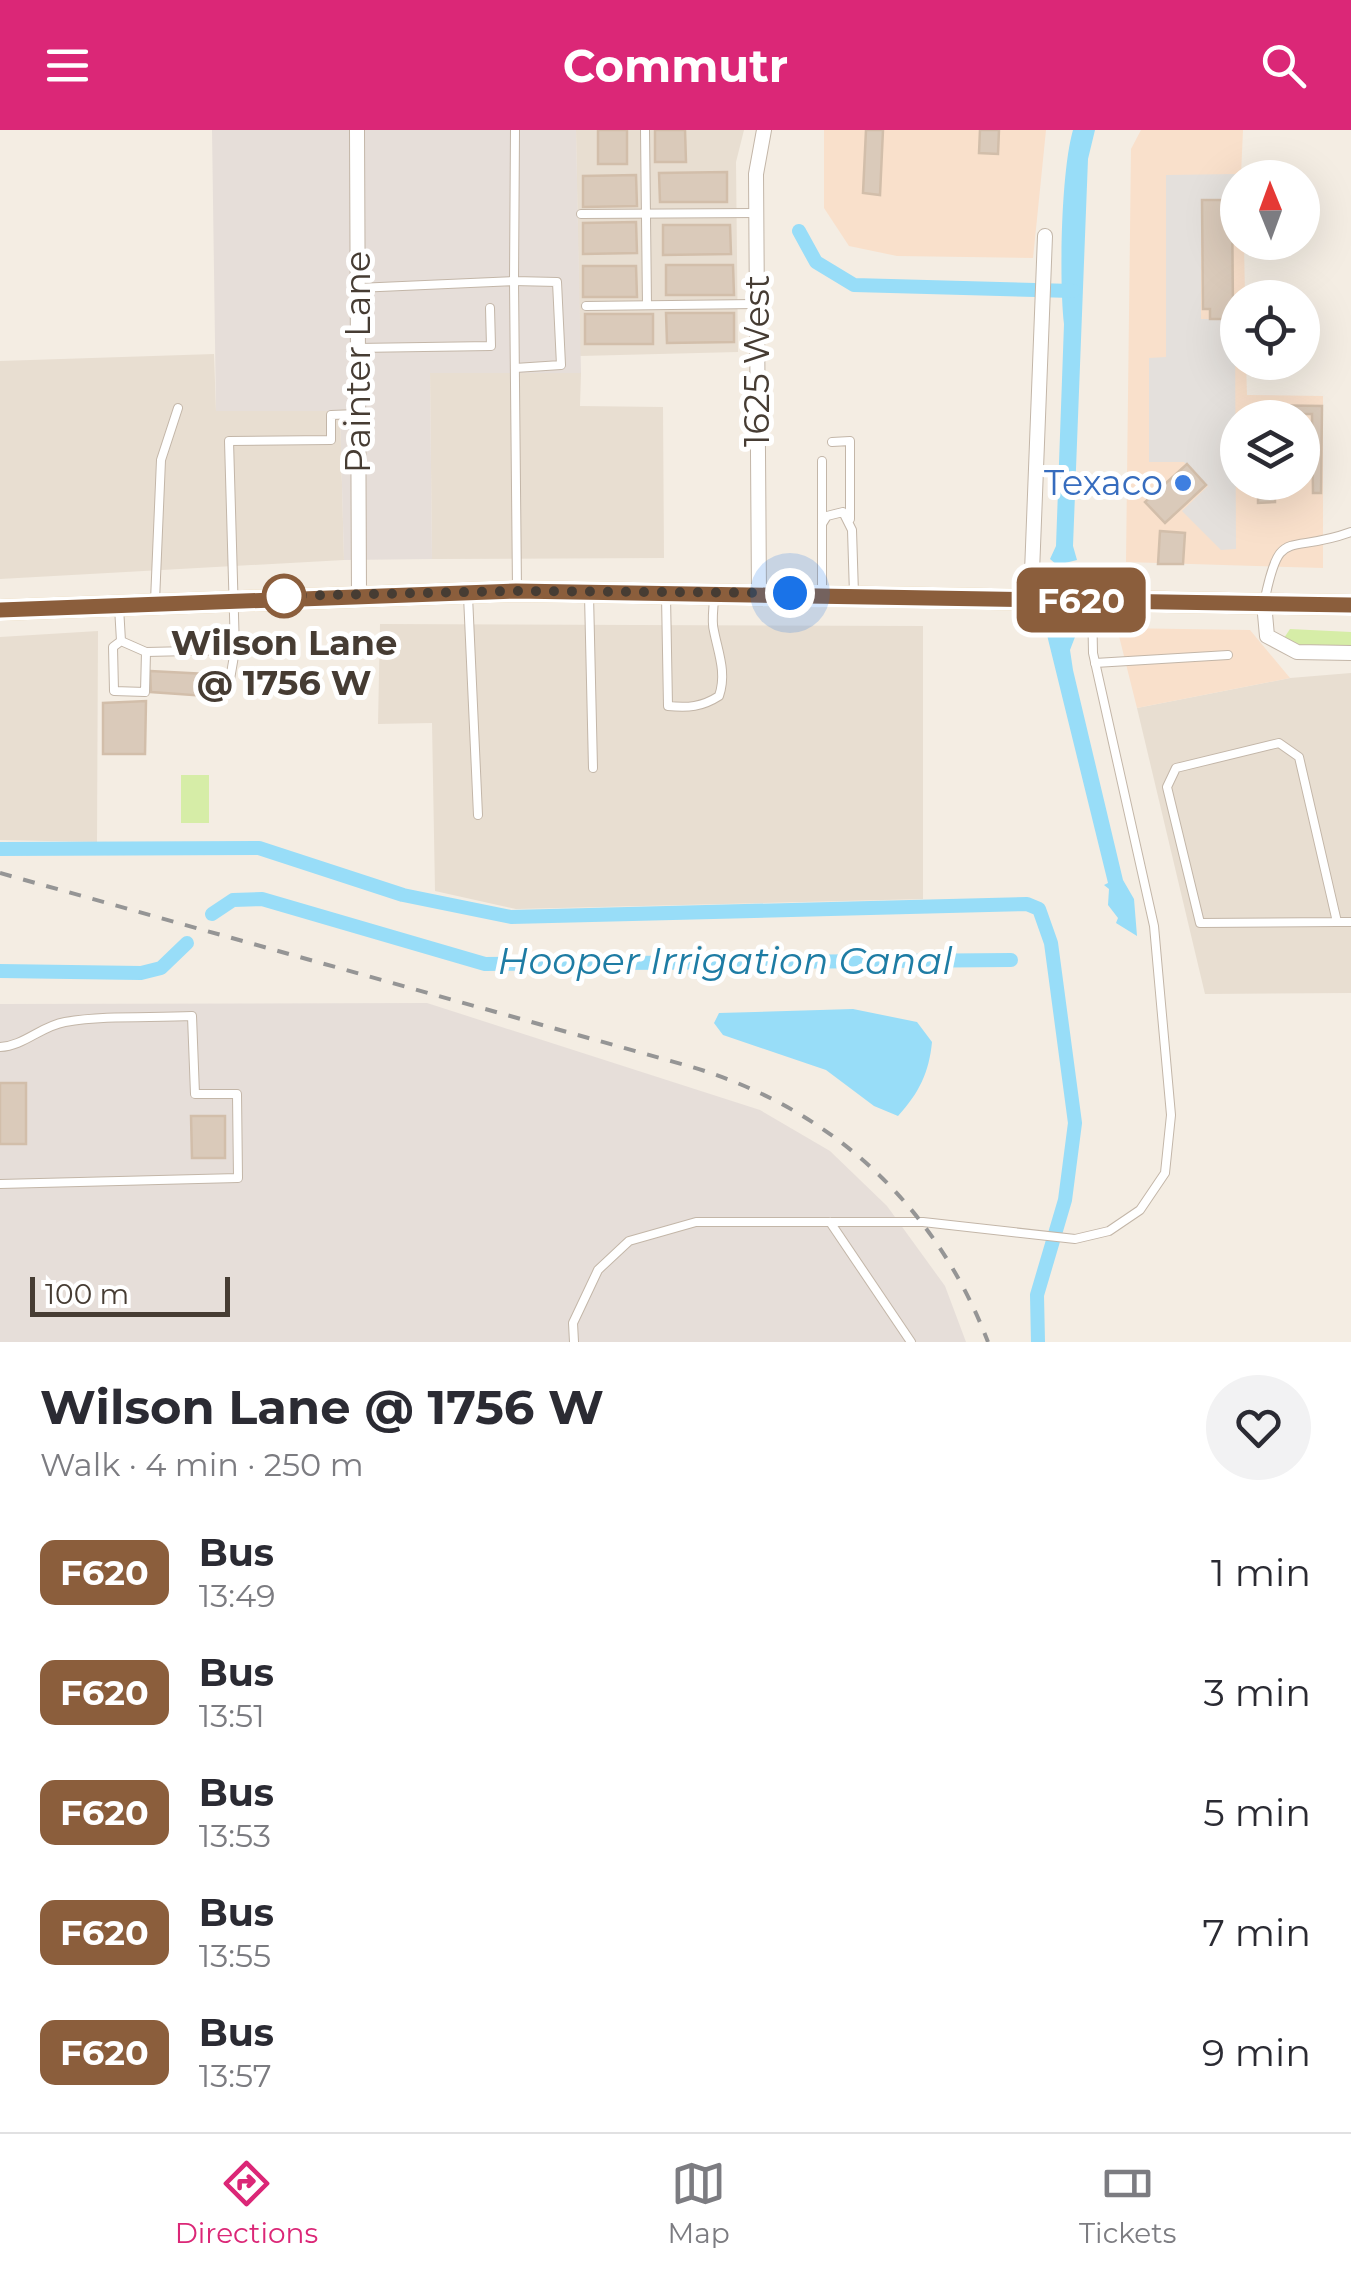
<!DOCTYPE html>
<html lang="en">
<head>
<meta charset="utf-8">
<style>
	body { margin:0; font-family:Montserrat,sans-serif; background:#f2f2f3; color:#2b2b33; height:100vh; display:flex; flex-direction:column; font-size:38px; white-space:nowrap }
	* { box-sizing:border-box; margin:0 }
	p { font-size:32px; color:#7c7c81 }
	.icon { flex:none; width:55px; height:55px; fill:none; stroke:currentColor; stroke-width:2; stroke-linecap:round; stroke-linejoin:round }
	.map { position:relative; height:1212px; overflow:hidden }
	.sheet { display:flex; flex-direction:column; background:#fff; flex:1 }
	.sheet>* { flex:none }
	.badge { padding:0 20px; border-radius:15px; font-size:35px; line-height:65px }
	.needle { width:65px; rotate:359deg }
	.controls { position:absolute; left:1220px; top:30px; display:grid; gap:20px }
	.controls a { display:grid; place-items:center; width:100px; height:100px; border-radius:50%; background:#fff; box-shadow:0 10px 40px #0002; font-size:50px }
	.scale { position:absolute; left:30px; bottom:25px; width:200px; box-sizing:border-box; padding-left:10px; border:5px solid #463c33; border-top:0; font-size:28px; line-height:35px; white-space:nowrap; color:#463c33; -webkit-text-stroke:8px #fff; paint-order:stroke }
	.you { position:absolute; width:50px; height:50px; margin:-25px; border:8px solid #fff; border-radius:50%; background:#1a73e8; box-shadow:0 0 0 15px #1a73e833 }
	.map>.badge { position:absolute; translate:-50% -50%; box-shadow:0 0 0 5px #fff }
	.round { display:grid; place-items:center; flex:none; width:105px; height:105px; border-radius:52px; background:#f2f2f3 }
	.summary { display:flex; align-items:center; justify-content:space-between; height:170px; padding:0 40px }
	h1 { font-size:48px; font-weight:700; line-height:75px }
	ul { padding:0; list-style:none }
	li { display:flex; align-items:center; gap:30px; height:120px; padding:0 40px }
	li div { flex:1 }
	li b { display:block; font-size:38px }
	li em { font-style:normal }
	li .badge { min-width:110px; font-weight:700; text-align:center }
	header { display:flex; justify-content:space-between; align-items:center; height:130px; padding:0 40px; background:#db2777; color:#fff; font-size:45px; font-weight:700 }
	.dock { display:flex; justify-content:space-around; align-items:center; height:140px; border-top:2px solid #e1e1e2; background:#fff; font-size:28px; color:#7c7c81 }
	.dock a { display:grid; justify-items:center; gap:5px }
	.dock .selected { color:#db2777 }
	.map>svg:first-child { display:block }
	.residential { fill:#e8ded1 }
	.commercial { fill:#f9e0cb; fill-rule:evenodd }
	.industrial { fill:#e6ded9 }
	.green { fill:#d6eda7 }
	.parking { fill:#e4e0dc }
	.water { fill:#98ddf8 }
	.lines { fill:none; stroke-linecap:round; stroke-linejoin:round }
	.canal { stroke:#98ddf8; stroke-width:14 }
	.building { fill:#dacaba; stroke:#d2beaa; stroke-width:2.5 }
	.service-casing { stroke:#c3b6a8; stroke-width:10 }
	.minor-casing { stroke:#c3b6a8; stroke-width:16 }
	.secondary-casing { stroke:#dcbf8f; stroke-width:22 }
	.service { stroke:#fff; stroke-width:8 }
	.minor { stroke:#fff; stroke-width:14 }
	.secondary { stroke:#ffe9c2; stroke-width:20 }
	.rail { stroke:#959595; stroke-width:4; stroke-dasharray:12 12; stroke-linecap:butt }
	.line-casing { stroke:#fff; stroke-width:22 }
	.line { stroke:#8b5e3c; stroke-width:15 }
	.walk { stroke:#463c33; stroke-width:10; stroke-dasharray:0 18 }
	.shop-dot { fill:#3f7fe0; stroke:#fff; stroke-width:4 }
	.stop-dot { fill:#fff; stroke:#8b5e3c; stroke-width:5 }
	.labels { text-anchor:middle; stroke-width:10; stroke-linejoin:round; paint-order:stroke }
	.street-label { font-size:35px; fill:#463c33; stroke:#fff }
	.shop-label { font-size:35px; fill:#366cbe; stroke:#fff; text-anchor:end }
	.stop-label { font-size:35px; font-weight:bold; fill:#463c33; stroke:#fff }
	.water-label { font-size:38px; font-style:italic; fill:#1e7ca4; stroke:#fff }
</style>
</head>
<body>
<header><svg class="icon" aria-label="menu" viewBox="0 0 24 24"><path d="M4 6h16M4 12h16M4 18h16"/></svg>Commutr<svg class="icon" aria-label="search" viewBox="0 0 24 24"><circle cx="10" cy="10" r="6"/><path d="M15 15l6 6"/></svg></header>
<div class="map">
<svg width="1351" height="1212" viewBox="0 0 1351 1212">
	<rect width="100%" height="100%" fill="#f4ede3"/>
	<!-- residential -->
	<g class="residential">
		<path d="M576,0H744L736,32L738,222L580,226Z"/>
		<path d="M214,224L216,281H340L344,430L0,449V231Z"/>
		<path d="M430,242L581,243L580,276L663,277L664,428L432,429Z"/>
		<path d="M380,494L923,496V769L516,779L435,761L432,593L378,594Z"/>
		<path d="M98,501L97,712L0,710V507Z"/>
		<path d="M1351,543V863L1205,864L1137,578L1290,548Z"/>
	</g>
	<!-- commercial -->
	<g class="commercial">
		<path d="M824,0H1046L1033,128L897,126L849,116L824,78Z"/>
		<path d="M1141,0H1243L1238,112L1244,113L1245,167L1238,168V232L1246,233L1247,265L1323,266V438L1126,432L1131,19ZM1238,288H1302V352H1238Z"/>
		<path d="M1117,498L1250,500L1290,548L1137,578Z"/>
	</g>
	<!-- industrial -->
	<g class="industrial">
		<path d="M212,0H576L581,243H430L432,429L344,430L340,281H216Z"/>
		<path d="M427,873L760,980L830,1021L887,1076L945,1156L966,1212H0V874Z"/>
	</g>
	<!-- green -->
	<g class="green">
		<path d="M1290,499L1351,502V523L1306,521L1284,508Z"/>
		<rect x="181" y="645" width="28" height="48"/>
	</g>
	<!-- parking -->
	<path class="parking" d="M1237,44V69L1201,71V189H1235L1236,419L1221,420L1182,381L1208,356L1184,332H1149V228L1166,227V45Z"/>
	<!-- water -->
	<g class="water">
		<path d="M1073,0H1095L1088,29L1073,416L1077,430L1057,435L1050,429L1056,416L1064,194C1059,152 1061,41 1073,0Z"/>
		<path d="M1056,500L1075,507L1070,520L1073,540L1123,750L1134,769L1137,806L1116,793L1118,788L1108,775L1109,759L1104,755L1108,753L1047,505Z"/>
		<path d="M853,879L917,892L932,912C929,943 919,963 898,986L874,976L826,940L723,905L714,893L719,883Z"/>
	</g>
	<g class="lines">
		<!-- canal -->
		<g class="canal">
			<path d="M799,101L816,132L854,155L1073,161"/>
			<path d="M0,719L259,718L403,765L511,787L1027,774L1039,779L1051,813L1075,993L1065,1070L1037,1165L1038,1212"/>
			<path d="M212,784L233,770L262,769L485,834L1011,830"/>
			<path d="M0,841L141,843L161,838L187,813"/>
		</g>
	</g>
	<!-- building -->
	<g class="building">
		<rect x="598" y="0" width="29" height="34"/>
		<path d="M655,0H685L686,32H655Z"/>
		<path d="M866,0H883L880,65L863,63Z"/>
		<path d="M980,0H999L998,24L979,23Z"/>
		<path d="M727,42V72H660L659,43Z"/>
		<path d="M636,45L637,76L583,77V46Z"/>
		<path d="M1202,70H1232L1233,180H1226V189H1210V179H1203Z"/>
		<path d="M636,92L637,123L583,124V93Z"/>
		<path d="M663,95H730L731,124L663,125Z"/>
		<path d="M666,135H733L734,165H666Z"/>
		<path d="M583,136H636L637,167H583Z"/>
		<path d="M666,183H734V212L667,213Z"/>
		<rect x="585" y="184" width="68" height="30"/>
		<path d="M1257,275L1322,276L1321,363H1313L1312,284H1257Z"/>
		<path d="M1187,334L1206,355L1165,393L1145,372Z"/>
		<path d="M1258,352H1275V372L1258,373Z"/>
		<path d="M1160,401L1185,403L1183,434H1158Z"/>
		<path d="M150,541L207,544L206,566L151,562Z"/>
		<path d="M146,571L145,624H103V573Z"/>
		<rect x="0" y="953" width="26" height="61"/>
		<path d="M191,986H225V1028H192Z"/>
	</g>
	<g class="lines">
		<defs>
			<g id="service">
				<path d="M645,0L647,175"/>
				<path d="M581,84L756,83"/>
				<path d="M357,158L514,151L517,460"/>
				<path d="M586,176L756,174"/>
				<path d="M357,218L491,216L490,178"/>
				<path d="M515,238L561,235L557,152L514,151L515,0"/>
				<path d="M832,312L850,311V389"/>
				<path d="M822,331V392"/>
				<path d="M822,463V394L827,386L843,382L852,400L854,464"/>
				<path d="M589,465L593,638"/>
				<path d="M468,466L478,685"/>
				<path d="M666,466L668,576C688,578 702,577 719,566C727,543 718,522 714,501C711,491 714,477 714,467"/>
				<path d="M155,471L161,330L178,278"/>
				<path d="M1264,473C1280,393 1286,426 1351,402"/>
				<path d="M119,477L121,511L113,517L114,561L145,562L146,522L121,511"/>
				<path d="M146,522L235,520L229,311L331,310V285L358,284"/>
				<path d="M1095,533L1228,525"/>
				<path d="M228,561L235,520"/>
				<path d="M1337,792L1299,627L1279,613L1176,638L1167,657L1200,793L1337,792H1351"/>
				<path d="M0,917C24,916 41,896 65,892C106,885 151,888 192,886L195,964H237L238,1048L0,1054"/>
				<path d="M830,1092L911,1212"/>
				<path d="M574,1212L573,1193L598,1140L629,1111L696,1092H923L1075,1109L1109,1101L1140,1080L1165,1043L1171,985L1154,796L1093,523L1092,472"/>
			</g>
			<g id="minor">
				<path d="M357,0L359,464"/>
				<path d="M759,463L756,44L764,0"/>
				<path d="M1031,468L1045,106"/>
				<path d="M1264,473L1267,506L1297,522L1351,523"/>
			</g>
			<path id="secondary" d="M0,480L517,461L1351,475"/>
		</defs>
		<!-- service casing -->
		<use href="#service" class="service-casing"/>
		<!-- minor casing -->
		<use href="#minor" class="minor-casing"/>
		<!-- secondary casing -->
		<use href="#secondary" class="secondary-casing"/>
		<!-- service -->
		<use href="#service" class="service"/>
		<!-- minor -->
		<use href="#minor" class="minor"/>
		<!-- secondary -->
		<use href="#secondary" class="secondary"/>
		<!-- rail -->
		<path class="rail" d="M0,743L692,937C832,979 936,1076 988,1212"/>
	</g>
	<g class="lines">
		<defs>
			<path id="line" d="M0,480L516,461L1351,475"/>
		</defs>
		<!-- line casing -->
		<use href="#line" class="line-casing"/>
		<!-- line -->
		<use href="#line" class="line"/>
		<!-- walk -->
		<path class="walk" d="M284,466L516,461L790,463"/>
	</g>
	<!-- markers -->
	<circle class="shop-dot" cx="1183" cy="353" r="10"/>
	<circle class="stop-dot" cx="284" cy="466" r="20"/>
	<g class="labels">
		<!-- street labels -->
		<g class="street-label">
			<text transform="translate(757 231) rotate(-90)" y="12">1625 West</text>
			<text transform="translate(358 232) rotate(-90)" y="12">Painter Lane</text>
		</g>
		<!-- shop labels -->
		<g class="shop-label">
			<text x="1163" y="365">Texaco</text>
		</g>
		<!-- stop labels -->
		<g class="stop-label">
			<text x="284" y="525">Wilson Lane<tspan x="284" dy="40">@ 1756 W</tspan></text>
		</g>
		<!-- water labels -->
		<g class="water-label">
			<text x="725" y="844">Hooper Irrigation Canal</text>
		</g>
	</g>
</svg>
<div class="controls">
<a><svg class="needle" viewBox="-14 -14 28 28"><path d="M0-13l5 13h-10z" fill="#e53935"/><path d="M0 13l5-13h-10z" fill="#7c7c81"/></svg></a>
<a><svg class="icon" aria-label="locate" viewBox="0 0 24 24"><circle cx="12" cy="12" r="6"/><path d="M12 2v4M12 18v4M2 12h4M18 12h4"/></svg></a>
<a><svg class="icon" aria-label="layers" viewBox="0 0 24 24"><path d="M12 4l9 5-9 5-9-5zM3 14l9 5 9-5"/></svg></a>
</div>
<div class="scale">100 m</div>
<div class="you" style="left:790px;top:463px"></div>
<b class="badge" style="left:1081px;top:470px;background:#8b5e3c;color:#fff">F620</b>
</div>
<section class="sheet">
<div class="summary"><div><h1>Wilson Lane @ 1756 W</h1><p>Walk · 4 min · 250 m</p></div><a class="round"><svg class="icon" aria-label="heart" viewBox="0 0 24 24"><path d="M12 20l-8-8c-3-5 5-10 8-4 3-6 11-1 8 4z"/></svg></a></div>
<ul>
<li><span class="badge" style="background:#8b5e3c;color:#fff">F620</span><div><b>Bus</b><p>13:49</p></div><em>1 min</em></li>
<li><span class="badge" style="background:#8b5e3c;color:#fff">F620</span><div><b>Bus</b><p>13:51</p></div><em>3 min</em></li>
<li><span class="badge" style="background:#8b5e3c;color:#fff">F620</span><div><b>Bus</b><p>13:53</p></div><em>5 min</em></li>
<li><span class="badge" style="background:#8b5e3c;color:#fff">F620</span><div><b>Bus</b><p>13:55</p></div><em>7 min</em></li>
<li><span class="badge" style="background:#8b5e3c;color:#fff">F620</span><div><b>Bus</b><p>13:57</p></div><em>9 min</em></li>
</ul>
</section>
<nav class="dock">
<a class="selected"><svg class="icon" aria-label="directions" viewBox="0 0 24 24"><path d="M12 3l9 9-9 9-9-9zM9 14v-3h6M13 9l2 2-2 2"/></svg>Directions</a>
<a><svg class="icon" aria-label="map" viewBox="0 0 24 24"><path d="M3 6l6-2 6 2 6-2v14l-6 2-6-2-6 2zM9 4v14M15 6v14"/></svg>Map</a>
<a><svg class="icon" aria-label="tickets" viewBox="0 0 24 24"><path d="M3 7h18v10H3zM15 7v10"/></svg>Tickets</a>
</nav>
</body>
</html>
